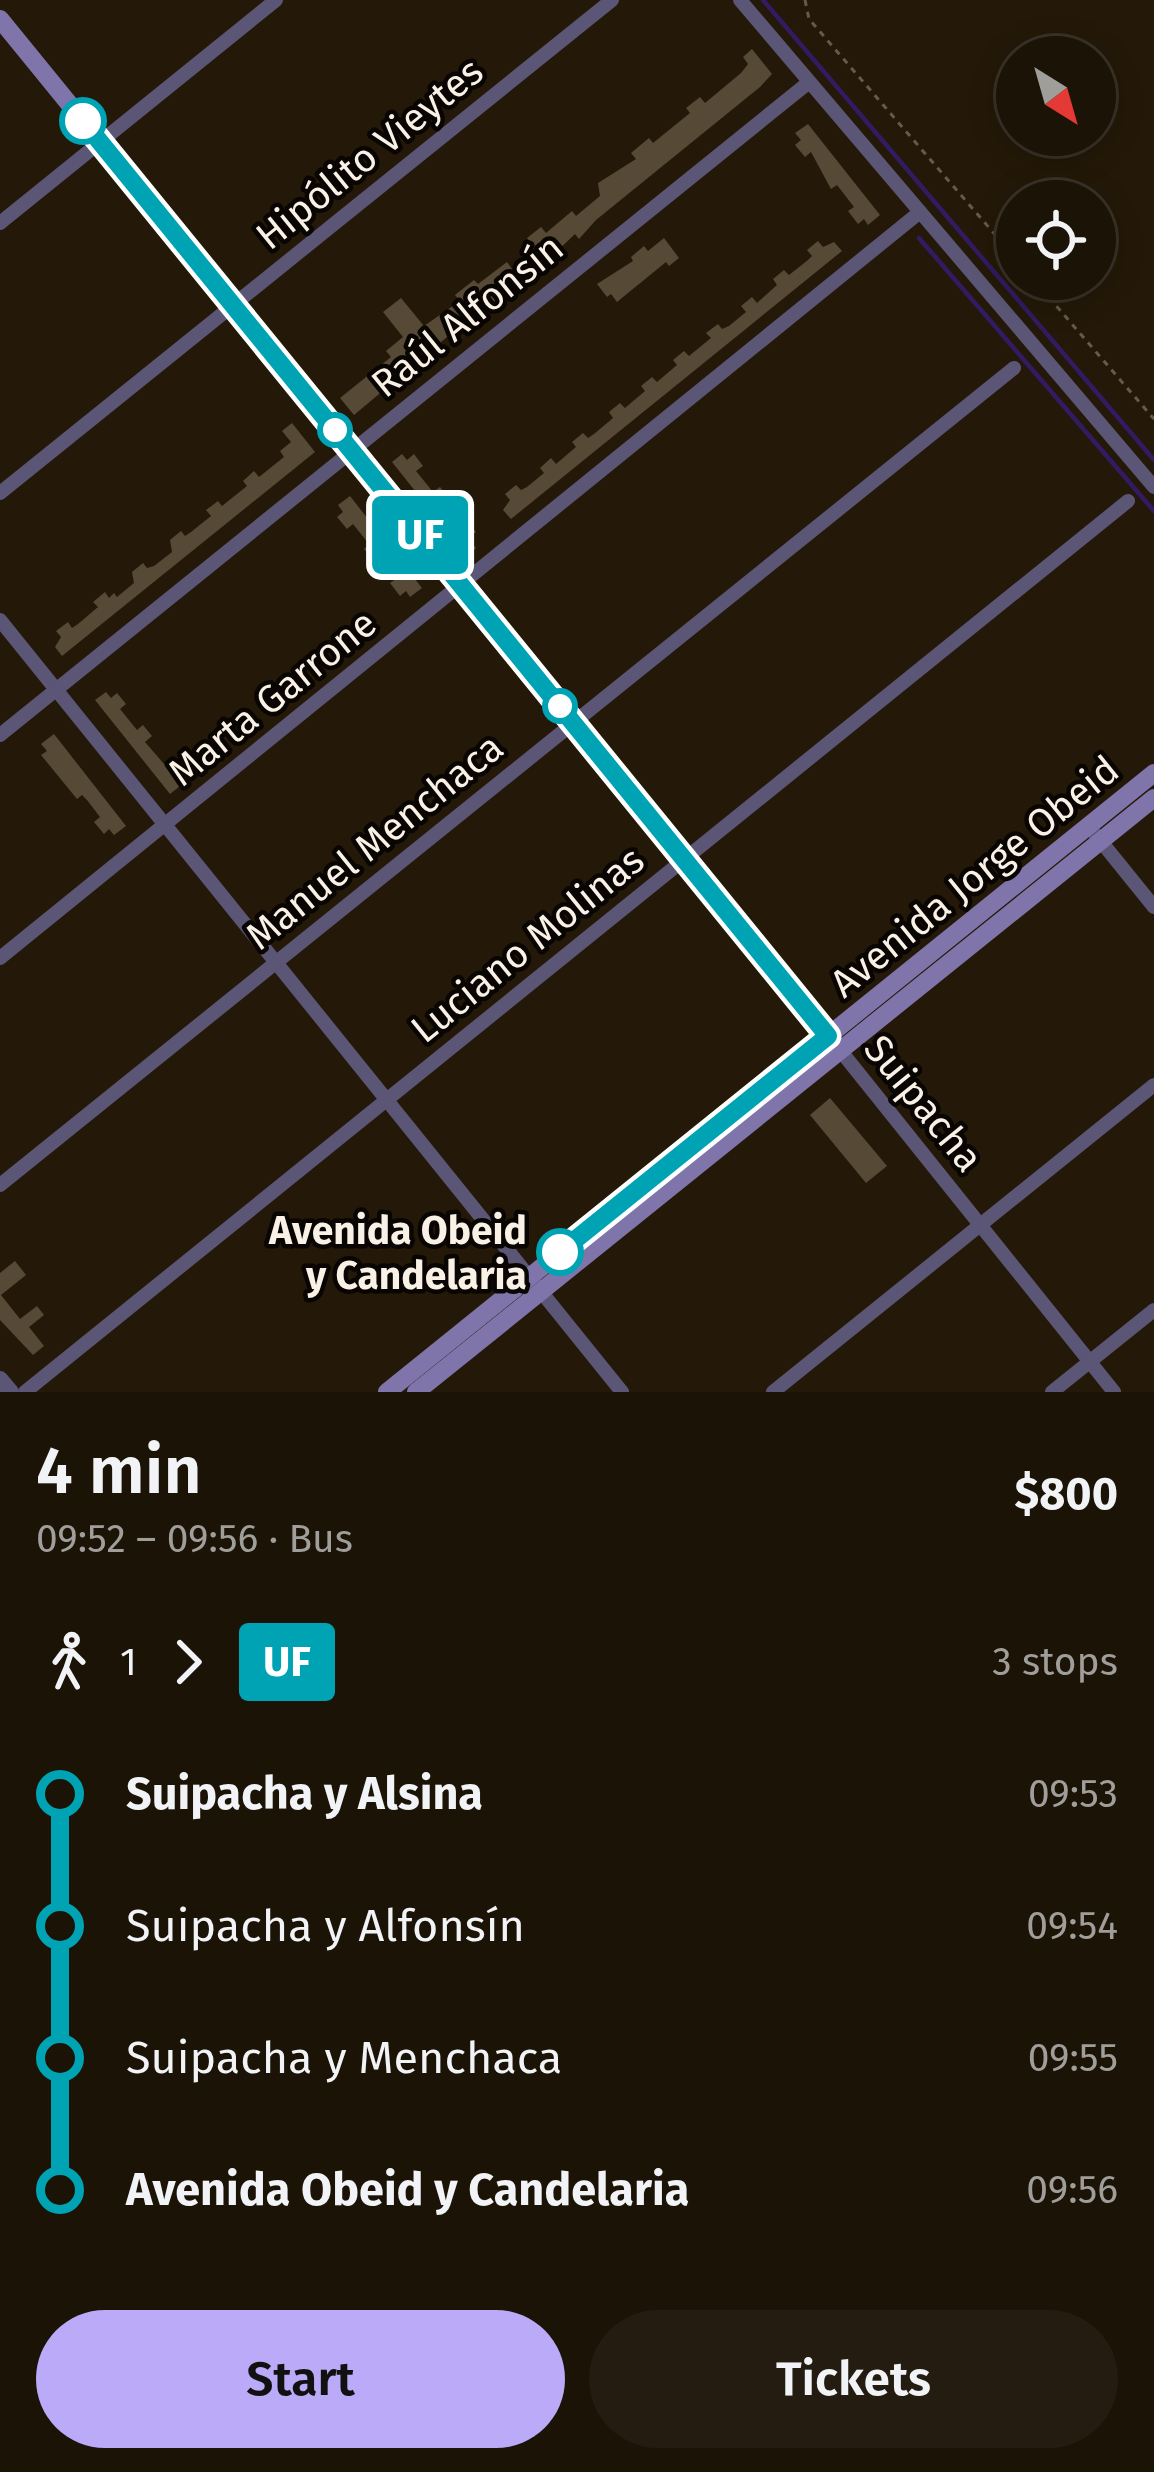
<!DOCTYPE html>
<html lang="en">
<head>
<meta charset="utf-8">
<style>
	body { margin:0; font-family:"Fira Sans",sans-serif; background:#241c10; color:#f1f3f6; height:100vh; display:flex; flex-direction:column; font-size:45px; white-space:nowrap }
	* { box-sizing:border-box; margin:0 }
	p { font-size:39px; color:#a09e9b }
	.icon { flex:none; width:66px; height:66px; fill:none; stroke:currentColor; stroke-width:2; stroke-linecap:round; stroke-linejoin:round }
	.map { position:relative; height:1392px; overflow:hidden }
	.side { display:flex; flex-direction:column; background:#1b1306; flex:1 }
	.side>* { flex:none }
	.badge { padding:0 24px; border-radius:9px; font-size:42px; line-height:78px }
	.needle { width:78px; rotate:143deg }
	.buttons { position:absolute; left:996px; top:36px; display:grid; gap:24px }
	.buttons a { display:grid; place-items:center; width:120px; height:120px; border-radius:50%; background:#1b1306; box-shadow:0 6px 30px #0003,0 0 0 3px #393228; font-size:60px }
	.map>.badge { position:absolute; translate:-50% -50%; box-shadow:0 0 0 6px #fff }
	.legs { display:flex; align-items:center; gap:18px; height:132px; padding:0 36px; font-size:39px }
	.legs p { margin-inline-start:auto }
	.headline { display:flex; align-items:center; justify-content:space-between; height:204px; padding:0 36px }
	h1 { font-size:66px; font-weight:600; line-height:90px }
	.action { display:flex; gap:24px; margin-top:auto; padding:24px 36px }
	.action a { flex:1; height:138px; border-radius:72px; background:#baaaf7; color:#111; font-size:48px; font-weight:600; line-height:138px; text-align:center }
	.action a+a { background:#241c10; color:#f1f3f6 }
	ul { padding:0 36px; list-style:none }
	li { display:flex; align-items:center; gap:42px; height:132px; font-size:45px }
	li i { display:grid; place-items:center; width:18px; height:100%; margin:0 15px; background:currentColor }
	li i::after { content:''; width:30px; height:30px; margin:-15px; border:9px solid; border-radius:50%; background:#1b1306 }
	li p { margin-inline-start:auto }
	li:first-child i { background:linear-gradient(#0000 50%,currentColor 0) }
	li:last-child i { background:linear-gradient(currentColor 50%,#0000 0) }
	.map>svg:first-child { display:block }
	.lines { fill:none; stroke-linecap:round; stroke-linejoin:round }
	.stream { stroke:#321b62; stroke-width:4.5 }
	.building { fill:#564936 }
	.path { stroke:#655b4b; stroke-width:3; stroke-dasharray:6 6; stroke-linecap:butt }
	.minor { stroke:#5b5576; stroke-width:14 }
	.tertiary { stroke:#5b5576; stroke-width:16 }
	.secondary { stroke:#8075aa; stroke-width:18 }
	.line-1-casing { stroke:#fff; stroke-width:27 }
	.line-1 { stroke:#00a3b4; stroke-width:18 }
	.stop-1-dot { fill:#fff; stroke:#00a3b4; stroke-width:6 }
	.labels { text-anchor:middle; stroke-width:9; stroke-linejoin:round; paint-order:stroke }
	.street-label { font-size:39px; fill:#f9f1e6; stroke:#090502 }
	.stop-label { font-size:39px; font-weight:bold; fill:#f9f1e6; stroke:#090502; text-anchor:end }
</style>
</head>
<body>
<div class="map">
<svg width="1154" height="1392" viewBox="0 0 1154 1392">
	<rect width="100%" height="100%" fill="#241908"/>
	<g class="lines">
		<!-- stream -->
		<g class="stream">
			<path d="M763,0L1154,460"/>
			<path d="M919,238L1154,511"/>
		</g>
	</g>
	<!-- building -->
	<g class="building">
		<path d="M752,49L772,74L760,87L596,220L579,239L575,234L552,256L555,259L517,283L521,287L507,299L504,295L480,314L478,311L354,415L340,398L391,357L386,351L403,337L383,312L401,298L424,326L460,301L455,295L474,280L478,284L507,262L512,269L530,254L526,250L532,245L527,238L541,227L546,233L572,211L576,216L600,196L598,183L636,159L631,153L649,138L653,143L690,113L686,108L700,97L705,103L741,73L748,64L743,57Z"/>
		<path d="M808,124L880,215L868,225L864,219L858,224L848,211L854,207L837,185L831,189L811,152L805,157L795,145L801,140L795,133Z"/>
		<path d="M664,238L679,258L669,266L666,262L617,302L611,294L607,297L597,284L633,261L631,257L644,246L648,251Z"/>
		<path d="M818,241L823,247L834,242L842,251L511,519L503,510L510,500L505,494L516,485L521,490L527,487L544,473L540,468L551,458L556,464L576,447L572,442L583,433L588,438L594,434L613,418L609,412L620,403L625,408L645,391L641,386L652,377L657,382L677,365L673,360L684,351L689,356L711,338L706,333L718,324L722,329L729,326L746,312L741,306L752,297L757,303L777,285L773,279L784,270L789,275L808,260L812,256L807,250Z"/>
		<path d="M292,423L315,452L62,656L55,647L61,637L56,631L68,622L72,628L78,624L98,607L93,602L105,592L109,598L114,593L117,597L134,583L132,572L143,563L147,568L154,566L172,552L170,540L181,531L185,536L191,532L211,516L206,510L218,501L222,506L247,486L243,481L254,471L259,477L284,457L280,451L291,442L282,431Z"/>
		<path d="M402,454L407,460L414,454L423,466L416,471L433,492L440,487L449,498L442,503L460,526L467,521L476,532L468,538L476,548L467,556L392,462Z"/>
		<path d="M350,496L422,588L410,597L406,591L400,596L390,583L396,579L379,557L374,561L364,549L369,544L353,524L347,529L337,517L343,512L338,505Z"/>
		<path d="M106,692L111,698L117,693L126,704L120,709L137,730L143,725L152,736L145,742L164,764L170,759L179,770L172,776L180,786L170,794L95,700Z"/>
		<path d="M54,734L126,826L114,835L109,829L104,834L94,822L100,817L87,800L82,795L77,799L41,755L47,751L41,744Z"/>
		<path d="M830,1098L887,1166L866,1183L810,1115Z"/>
		<path d="M15,1261L26,1275L1,1295L20,1319L37,1306L44,1315L29,1327L44,1346L33,1355L0,1320V1273Z"/>
	</g>
	<g class="lines">
		<!-- path -->
		<g class="path">
			<path d="M805,0L809,19L1017,260"/>
			<path d="M1033,279L1154,419"/>
		</g>
		<!-- minor -->
		<g class="minor">
			<path d="M740,0L1154,487"/>
			<path d="M0,223L276,0"/>
			<path d="M0,493L612,0"/>
			<path d="M0,620L622,1392"/>
			<path d="M0,735L808,83"/>
			<path d="M1095,834L1154,907"/>
			<path d="M0,958L920,212"/>
			<path d="M840,1050L1114,1392"/>
			<path d="M0,1185L1014,368"/>
			<path d="M25,1392L1128,501"/>
			<path d="M773,1392L1154,1085"/>
			<path d="M1052,1392L1154,1310"/>
		</g>
		<!-- tertiary -->
		<path class="tertiary" d="M0,1379L11,1392"/>
		<!-- secondary -->
		<g class="secondary">
			<path d="M0,19L840,1050"/>
			<path d="M387,1392L1154,773"/>
			<path d="M416,1392L1154,798"/>
		</g>
	</g>
	<g class="lines">
		<defs>
			<path id="line-1" d="M83,121L828,1036L560,1252"/>
		</defs>
		<!-- line-1 casing -->
		<use href="#line-1" class="line-1-casing"/>
		<!-- line-1 -->
		<use href="#line-1" class="line-1"/>
	</g>
	<!-- markers -->
	<g class="stop-1-dot">
		<circle cx="83" cy="121" r="21"/>
		<circle cx="335" cy="430" r="15"/>
		<circle cx="560" cy="706" r="15"/>
		<circle cx="560" cy="1252" r="21"/>
	</g>
	<g class="labels">
		<!-- street labels -->
		<g class="street-label">
			<text transform="translate(369 153) rotate(-39)" y="14">Hipólito Vieytes</text>
			<text transform="translate(467 315) rotate(-39)" y="14">Raúl Alfonsín</text>
			<text transform="translate(272 697) rotate(-39)" y="14">Marta Garrone</text>
			<text transform="translate(374 841) rotate(-39)" y="14">Manuel Menchaca</text>
			<text transform="translate(974 876) rotate(-39)" y="14">Avenida Jorge Obeid</text>
			<text transform="translate(527 944) rotate(-39)" y="14">Luciano Molinas</text>
			<text transform="translate(924 1103) rotate(51)" y="14">Suipacha</text>
		</g>
		<!-- stop labels -->
		<g class="stop-label">
			<text x="527" y="1244">Avenida Obeid<tspan x="527" dy="45">y Candelaria</tspan></text>
		</g>
	</g>
</svg>
<div class="buttons">
<a><svg class="needle" viewBox="-14 -14 28 28"><path d="M0-13l5 13h-10z" fill="#e53935"/><path d="M0 13l5-13h-10z" fill="#a09e9b"/></svg></a>
<a><svg class="icon" aria-label="locate" viewBox="0 0 24 24"><circle cx="12" cy="12" r="6"/><path d="M12 2v4M12 18v4M2 12h4M18 12h4"/></svg></a>
</div>
<b class="badge" style="left:420px;top:535px;background:#00a3b4;color:#fff">UF</b>
</div>
<section class="side">
<div class="headline"><div><h1>4 min</h1><p>09:52 – 09:56 · Bus</p></div><b>$800</b></div>
<div class="legs"><svg class="icon" aria-label="walk" viewBox="0 0 24 24"><circle cx="13" cy="4" r="2"/><path d="M13 8l-2 6 4 7M11 14l-3 7M7 12l3-4h3l4 4"/></svg>1<svg class="icon" aria-label="forward" viewBox="0 0 24 24"><path d="M9 5l7 7-7 7"/></svg><b class="badge" style="background:#00a3b4;color:#fff">UF</b><p>3 stops</p></div>
<ul>
<li><i style="color:#00a3b4"></i><b>Suipacha y Alsina</b><p>09:53</p></li>
<li><i style="color:#00a3b4"></i><span>Suipacha y Alfonsín</span><p>09:54</p></li>
<li><i style="color:#00a3b4"></i><span>Suipacha y Menchaca</span><p>09:55</p></li>
<li><i style="color:#00a3b4"></i><b>Avenida Obeid y Candelaria</b><p>09:56</p></li>
</ul>
<div class="action"><a>Start</a><a>Tickets</a></div>
</section>
</body>
</html>
